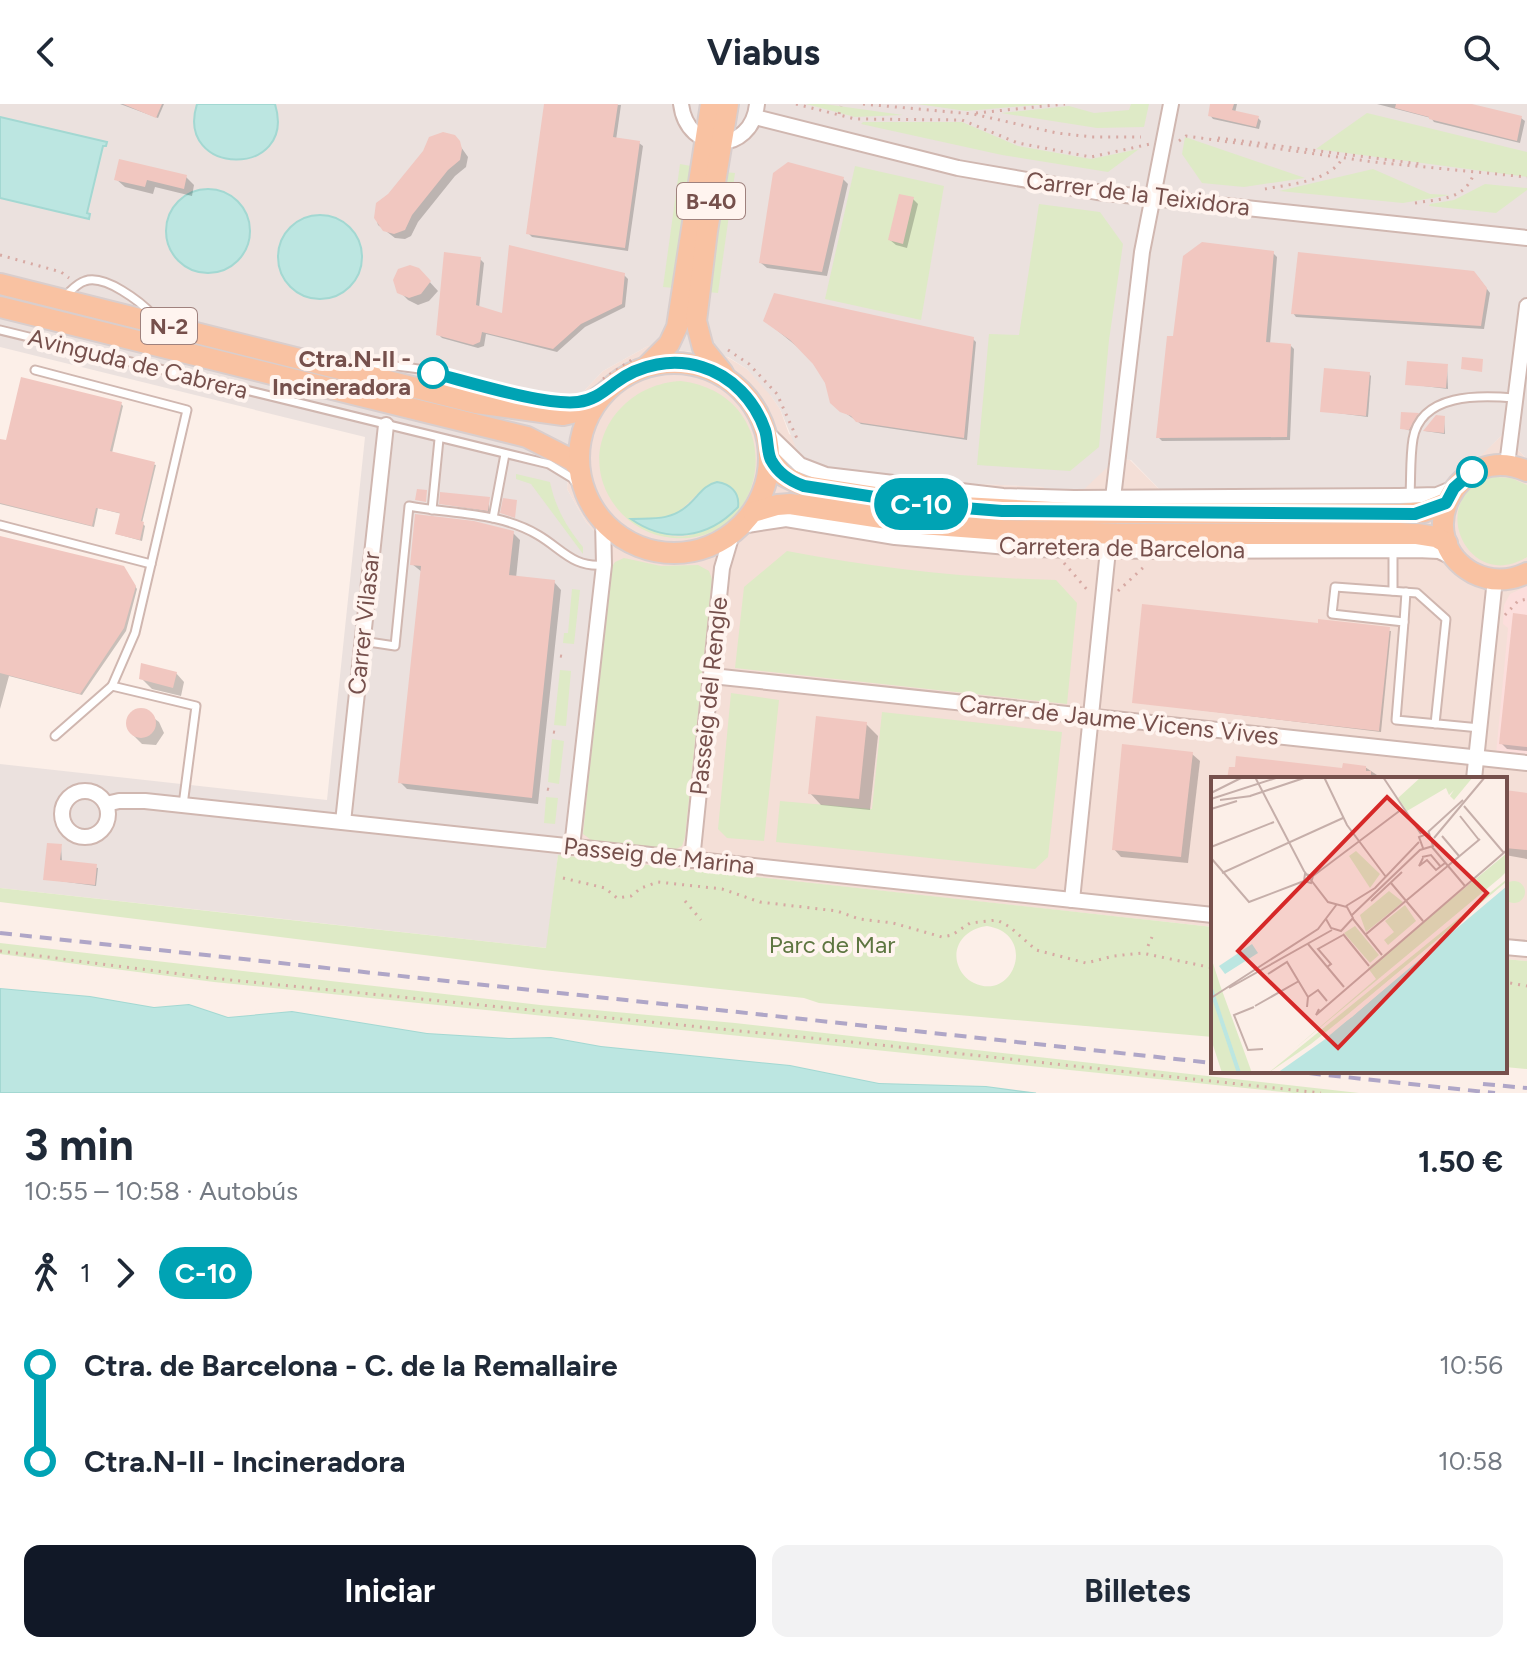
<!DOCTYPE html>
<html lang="es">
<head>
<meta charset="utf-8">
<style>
	body { margin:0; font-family:Figtree,sans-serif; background:#f2f2f3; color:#1f2937; height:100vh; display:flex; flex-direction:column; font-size:30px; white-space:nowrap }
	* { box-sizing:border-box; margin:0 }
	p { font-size:26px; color:#747a83 }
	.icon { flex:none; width:44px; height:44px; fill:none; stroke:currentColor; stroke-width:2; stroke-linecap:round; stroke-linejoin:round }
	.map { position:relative; height:989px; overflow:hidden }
	.panel { display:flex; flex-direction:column; background:#fff; flex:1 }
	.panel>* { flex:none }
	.badge { padding:0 16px; border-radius:26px; font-size:28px; line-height:52px }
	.map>.badge { position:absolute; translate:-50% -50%; box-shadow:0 0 0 4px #fff }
	.legs { display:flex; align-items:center; gap:12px; height:88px; padding:0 24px; font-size:26px }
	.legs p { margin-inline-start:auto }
	.overview { display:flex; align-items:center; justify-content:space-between; height:136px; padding:0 24px }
	h1 { font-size:44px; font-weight:700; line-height:60px }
	.cta { display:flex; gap:16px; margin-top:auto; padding:16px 24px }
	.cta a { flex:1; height:92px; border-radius:16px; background:#111827; color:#fff; font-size:32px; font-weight:700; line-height:92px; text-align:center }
	.cta a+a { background:#f2f2f3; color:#1f2937 }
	ul { padding:0 24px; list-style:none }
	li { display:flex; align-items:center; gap:28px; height:96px; font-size:30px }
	li i { display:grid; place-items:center; width:12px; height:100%; margin:0 10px; background:currentColor }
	li i::after { content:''; width:20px; height:20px; margin:-10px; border:6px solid; border-radius:50%; background:#fff }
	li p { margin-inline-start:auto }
	li:first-child i { background:linear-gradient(#0000 50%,currentColor 0) }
	li:last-child i { background:linear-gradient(currentColor 50%,#0000 0) }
	header { display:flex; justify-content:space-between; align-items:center; height:104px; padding:0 24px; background:#fff; font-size:36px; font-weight:700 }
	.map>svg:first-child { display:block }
	.residential { fill:#f4dfd7 }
	.commercial { fill:#fcdedc }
	.industrial { fill:#ebe1de }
	.green { fill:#deeac6; fill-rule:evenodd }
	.water { fill:#bce6e1; stroke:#a3d8d2; stroke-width:2 }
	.pier { fill:#fcefe8 }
	.shadow { fill:#0003 }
	.building { fill:#f1c7c0 }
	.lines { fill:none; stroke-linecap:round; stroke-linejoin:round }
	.service-casing { stroke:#d0b7b0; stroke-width:11 }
	.minor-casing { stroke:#d0b7b0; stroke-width:18 }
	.primary-casing { stroke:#d9cecd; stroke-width:24 }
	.path { stroke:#d7a9a3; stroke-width:3; stroke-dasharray:2 6; stroke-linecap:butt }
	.service { stroke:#fff; stroke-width:7 }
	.minor { stroke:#fff; stroke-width:14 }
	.primary { stroke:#f9c2a2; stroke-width:20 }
	.rail { stroke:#afa6c7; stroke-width:4; stroke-dasharray:12 8; stroke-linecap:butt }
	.line-1-casing { stroke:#fff; stroke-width:18 }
	.line-1 { stroke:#00a3b4; stroke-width:12 }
	.stop-1-dot { fill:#fff; stroke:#00a3b4; stroke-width:4 }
	.labels { text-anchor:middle; stroke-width:8; stroke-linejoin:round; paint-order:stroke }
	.shield { fill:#fff4ef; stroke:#9f817d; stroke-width:2 }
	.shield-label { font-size:22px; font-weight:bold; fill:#76504c }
	.street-label { font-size:24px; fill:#76504c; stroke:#fff4ef }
	.stop-label { font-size:24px; font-weight:bold; fill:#76504c; stroke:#fff4ef; text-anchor:end }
	.park-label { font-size:24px; fill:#5e7641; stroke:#fff4ef }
	.inset-river { fill:none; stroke:#bce6e1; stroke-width:4 }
	.inset-road { fill:none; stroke:#c6afaa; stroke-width:2 }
	.view { fill:#d62828; fill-opacity:0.15; stroke:#d62828; stroke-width:4 }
	.inset-edge { fill:none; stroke:#76504c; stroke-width:4 }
</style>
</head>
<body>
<header><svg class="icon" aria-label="back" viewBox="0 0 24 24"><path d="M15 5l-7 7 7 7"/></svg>Viabus<svg class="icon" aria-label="search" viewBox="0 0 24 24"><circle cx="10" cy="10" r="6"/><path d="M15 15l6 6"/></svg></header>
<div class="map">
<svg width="1527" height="989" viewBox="0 0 1527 989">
	<rect width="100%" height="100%" fill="#fcefe8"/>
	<!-- residential -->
	<path class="residential" d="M648,242L727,253L747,265L763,280L780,305L789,330L858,371L859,365L953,379L1044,383V389L1116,355L1130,356L1167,393L1185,386L1463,368L1502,331L1517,333L1518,346L1527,355V857L1505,855V675H1213V823L571,753L607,441L586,418L567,385L571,333L584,287L603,267Z"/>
	<!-- commercial -->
	<path class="commercial" d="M1527,482V652L1496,650L1508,524L1503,520L1504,501L1510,490Z"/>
	<!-- industrial -->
	<path class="industrial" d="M0,0H1527V355L1518,346L1517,333L1502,331L1445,387L1185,386L1167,393L1131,356L1116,355L1078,391L1044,390V383L953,379L859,366L858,372L815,363L805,354L796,344L780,305L771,292L747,265L728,253L648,242L603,267L584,287L571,333L567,385L586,418L607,441L571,753L558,752L547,844L0,784V660L327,696L365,333L0,243Z"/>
	<!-- green -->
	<g class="green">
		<path d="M806,0H824L903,11L855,13Z"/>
		<path d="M917,0H1048L966,7Z"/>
		<path d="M1131,0H1149L1144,23L1097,24L1001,9L1069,2L1094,9L1129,6Z"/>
		<path d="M1367,9L1527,48V73L1316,45Z"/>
		<path d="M863,18H962L1018,42L1091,55L1139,45L1108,68L1002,51L861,20Z"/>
		<path d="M1185,33L1305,74L1244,83L1202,79L1182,50Z"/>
		<path d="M680,60L691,62L674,184L663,183Z"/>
		<path d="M855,62L944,82L921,216L825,195Z"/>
		<path d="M1373,65L1430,90L1450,91L1403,99L1279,87Z"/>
		<path d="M724,68L735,69L718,189L708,188Z"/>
		<path d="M1485,80L1527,84V86L1496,109L1429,102L1430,100L1454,96Z"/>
		<path d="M1039,100L1100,108L1123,140L1109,236L1099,343L1070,367L977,361L989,230L1019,231Z"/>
		<path d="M681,277C791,291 772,442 673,434C650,432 630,421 616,403C574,348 617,280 681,277ZM717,378L732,384L739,397C705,428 681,450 638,414C682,426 690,385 717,378Z"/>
		<path d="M516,370L550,378C555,403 567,424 583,443V450L531,380L516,375Z"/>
		<path d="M1495,373L1511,374L1527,381V453C1466,491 1423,389 1495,373Z"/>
		<path d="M787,447C876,464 965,474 1056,476L1077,499L1067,600L735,564L744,483Z"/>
		<path d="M624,454L661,462L698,461L709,467L712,475L685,733L682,742L674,746L594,738L583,730L610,466L615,458Z"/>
		<path d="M572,485L580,486L574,540L563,539L564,529H568Z"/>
		<path d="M560,566L571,567L566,622L554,621Z"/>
		<path d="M731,589L779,596L764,737L727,734L718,725Z"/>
		<path d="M882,608L1062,628L1048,753L1035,765L776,738L780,697L872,705Z"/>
		<path d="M552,635L564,637L559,680L548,678Z"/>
		<path d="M546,693L558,694L555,720L544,719Z"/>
		<path d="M558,751L1213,823V933L819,899L804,894L543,866L0,798V784L546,844ZM987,822C1038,830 1014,898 974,879C966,875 961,869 958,861C951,840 968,824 987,822Z"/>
		<circle cx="1514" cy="788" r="11"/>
		<path d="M0,839L540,901L735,919L1359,989H1293L214,878L0,850Z"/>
		<path d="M1505,855L1527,857V965L1505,963Z"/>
	</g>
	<!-- water -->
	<g class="water">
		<path d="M197,0H275C298,75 174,73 197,0Z"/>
		<path d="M0,13L107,38L106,42H103L87,109L90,110L89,115L0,94Z"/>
		<circle cx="208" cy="127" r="42"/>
		<circle cx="320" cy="153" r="42"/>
		<path d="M717,378C730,380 740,388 738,403C708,435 667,440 631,415C652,414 670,417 687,402C698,393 703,381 717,378Z"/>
		<path d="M0,884L90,892L154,903L189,900L228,913L292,907L427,929L509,934L551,933L601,942L790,961L879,979L986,982L1036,989H0Z"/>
	</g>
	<!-- pier -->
	<path class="pier" d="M0,880L90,888L154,898L189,896L229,908L292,903L428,925L509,930L551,929L601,938L790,957L879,975L986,978L1037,985L1040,989L986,982L879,979L790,961L601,942L551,933L509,934L427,929L292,907L228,913L189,900L154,903L90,892L0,884Z"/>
	<!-- shadow -->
	<g class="shadow">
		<path d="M120,0H164L158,14Z"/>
		<path d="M546,0L621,1L616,36L639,39L643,42L628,147L532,133L528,129Z"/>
		<path d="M1212,0H1237L1235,9L1258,14L1261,17L1259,25L1213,15L1210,11Z"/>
		<path d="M1377,0H1464L1521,14L1525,17L1520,39L1434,18L1431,14Z"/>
		<path d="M456,36L468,53L466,63L455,72L418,118L411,132L405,135L395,134L378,121L376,114Z"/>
		<path d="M186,73L194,81L192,92L155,83L153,90L125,83L116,75Z"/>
		<path d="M843,75L848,80L827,172L767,164L761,159Z"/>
		<path d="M913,95L918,100L907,144L896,141L890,136Z"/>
		<path d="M1273,149L1277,153L1270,240L1290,241L1294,245L1290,336L1162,337L1158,333L1175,234Z"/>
		<path d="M480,155L484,159L479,204L504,212L624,171L628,175L625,203L585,223L557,248L486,230L484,242L478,244L442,234L438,230Z"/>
		<path d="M1478,173L1490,189L1484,225L1296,213L1293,209Z"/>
		<path d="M427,175L438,187L429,197L418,201L408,196L399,187Z"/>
		<path d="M768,219L973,235L976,238L967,336L861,320L834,301L823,272L805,249Z"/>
		<path d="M1447,262L1448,285L1407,280Z"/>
		<path d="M1369,270L1371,272L1368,313L1322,307Z"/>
		<path d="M121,300L123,302L112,349L156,361L142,419L145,422L142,437L117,430L122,410L98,404L94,423L0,400V337L7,339Z"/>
		<path d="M1418,311L1419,313L1411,327L1402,324Z"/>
		<path d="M1444,314L1445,330L1425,327Z"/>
		<path d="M489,395V408L441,399Z"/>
		<path d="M513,429L520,436L516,474L554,478L561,486L538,700L407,685L400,678L422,468L412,460Z"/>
		<path d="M0,434L125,467L137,485L126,527L82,591L9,572L0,605Z"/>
		<path d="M1527,513V647L1507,645L1501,639Z"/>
		<path d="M1320,521L1391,527L1381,628L1134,598Z"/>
		<path d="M176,569L184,578L181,592L152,585L143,576Z"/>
		<path d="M143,606L159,618L164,629L156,641L142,640L133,631L127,618L132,609Z"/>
		<path d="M866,620L878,632L870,706L821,701L810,689Z"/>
		<path d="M1192,650L1200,657L1188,759L1121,753L1114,745Z"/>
		<path d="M1365,663L1383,675H1229L1344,666Z"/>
		<path d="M1505,688L1527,691V755L1505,751Z"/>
		<path d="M61,742L62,758L98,764L96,782L45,775Z"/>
	</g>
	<!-- building -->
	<g class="building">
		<path d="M123,0H162L156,14Z"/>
		<path d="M544,0H618L613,33L640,37L625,144L526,130Z"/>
		<path d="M1210,0H1234L1232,6L1259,12L1256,23L1208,12Z"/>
		<path d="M1396,0H1472L1522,12L1517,37L1429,15V13L1395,4Z"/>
		<path d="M443,28L455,31L460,37L462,45L460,56L448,66L412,111L405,126L394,130L383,127L374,114L376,99L388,90L423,47L429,33Z"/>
		<path d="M119,55L187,71L184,85L147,76L145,83L114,76Z"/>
		<path d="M788,58L844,73L822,168L759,159L773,69Z"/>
		<path d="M899,90L914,93L903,140L888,136Z"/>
		<path d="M1202,138L1274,147L1266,238L1291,240L1287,333L1156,334L1167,232H1173L1183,152Z"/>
		<path d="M509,141L625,169L622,200L581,220L553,245L482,228L480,238L473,241L436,231L444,148L481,153L476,201L502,209Z"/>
		<path d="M1298,148L1474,167L1487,184L1481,222L1291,210Z"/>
		<path d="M410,161L419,164L431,177L421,190L409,194L397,189L393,176L398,165Z"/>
		<path d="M774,189L974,233L964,334L856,318L851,312L840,308L830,299L825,279L813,260L790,236L763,217Z"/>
		<path d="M1462,253L1483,255L1482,268L1461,265Z"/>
		<path d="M1407,257L1448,260L1446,284L1405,281Z"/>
		<path d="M1324,264L1370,268L1366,312L1320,308Z"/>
		<path d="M21,273L122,298L110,347L155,358L141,417L144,418L140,436L115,430L120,409L96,404L92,422L0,399V335L6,336Z"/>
		<path d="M1401,308L1419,309L1409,326L1400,325Z"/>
		<path d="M1436,311L1445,312L1444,329L1423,327Z"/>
		<path d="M417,385L427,386L426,398L415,396Z"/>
		<path d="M440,388L490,393L488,407L439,400Z"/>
		<path d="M503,394L517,396L515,414L500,409Z"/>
		<path d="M415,410L474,417L514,427L509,471L555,476L532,694L398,679L421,462L410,461Z"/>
		<path d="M0,432L124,462L136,482L124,524L80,590L0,569Z"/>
		<path d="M1142,500L1318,519V515L1390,523L1379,627L1132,599Z"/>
		<path d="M1513,509L1527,511V643L1499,640Z"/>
		<path d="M141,559L177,568L173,584L139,575Z"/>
		<circle cx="141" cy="619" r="15"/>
		<path d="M816,612L867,618L859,695L808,690Z"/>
		<path d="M1122,640L1193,648L1181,753L1112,746Z"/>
		<path d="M1236,652L1342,664L1343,659L1366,662V667H1371V675H1227L1229,663H1235Z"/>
		<path d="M1505,686L1527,689V746L1505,744Z"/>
		<path d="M47,739L62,740L60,756L97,760L95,781L43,776Z"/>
	</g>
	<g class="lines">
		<defs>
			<g id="service">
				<path d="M64,193C70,188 77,179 85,177C105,170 141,198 154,212"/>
				<path d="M0,226L549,360L572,374L589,396"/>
				<path d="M355,262C408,256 463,276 514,288C536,293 560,301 582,297"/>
				<path d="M35,266L187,306L135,529L112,582"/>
				<path d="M1410,391C1411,373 1410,353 1413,335C1421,289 1480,291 1514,294"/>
				<path d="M432,406L439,335"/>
				<path d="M493,414L505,350"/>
				<path d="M0,421L151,460"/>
				<path d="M1393,446V487"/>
				<path d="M1404,518L1406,488"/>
				<path d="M362,537L395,542L409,402C451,410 500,408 538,431C562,445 573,464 604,461"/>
				<path d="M1435,620L1446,515L1417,489L1335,483L1332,510L1404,518L1396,616L1480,624"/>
				<path d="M55,632L112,582L196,602L183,701"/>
			</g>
			<g id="minor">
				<path d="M681,0C687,51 752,51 757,0"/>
				<path d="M755,13L958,64L1097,88L1527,134"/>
				<path d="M766,328L800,361L826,371L1003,392L1074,394L1399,392L1437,391L1454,384"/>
				<path d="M1507,361L1527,202"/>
				<path d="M1113,394L1142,148L1171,0"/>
				<path d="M741,422L786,415L895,433L1029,445L1157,447L1417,446L1439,447L1456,455"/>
				<path d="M712,572L1527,659"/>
				<path d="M1474,675L1495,475"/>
				<circle cx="85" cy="710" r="23"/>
				<path d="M106,700L119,697H145L1213,811"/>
				<path d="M343,718L386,321"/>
				<path d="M572,743L604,461L603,417"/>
				<path d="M692,756L722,464L732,430"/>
				<path d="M1072,796L1108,446"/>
				<path d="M1505,843L1527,845"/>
			</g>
			<g id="primary">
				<path d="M0,180L476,299L563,311L580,307L603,290"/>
				<path d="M0,203L527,333L572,356L579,364"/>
				<circle cx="674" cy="354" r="95"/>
				<path d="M647,262L669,240L677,223L711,0"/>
				<path d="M723,269L703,244L696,217L707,127L728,0"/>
				<path d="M769,354L784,372L804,382L926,401L1071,409L1399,410L1424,408L1446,399"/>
				<path d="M1527,367C1457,336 1409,434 1473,469C1491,478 1510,477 1527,469"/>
				<path d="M753,408L777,401L790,400L921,420L1002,426L1121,430H1417L1436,433L1447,439"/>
			</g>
		</defs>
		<!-- service casing -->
		<use href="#service" class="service-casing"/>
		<!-- minor casing -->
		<use href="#minor" class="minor-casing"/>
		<!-- primary casing -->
		<use href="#primary" class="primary-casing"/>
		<!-- path -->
		<g class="path">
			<path d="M796,0L855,15L962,16L1018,39L1091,53L1150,40"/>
			<path d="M863,0L973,10L1057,29L1092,33H1141"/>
			<path d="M976,9L1065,0"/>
			<path d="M839,10L841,2"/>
			<path d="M1218,34L1421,60"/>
			<path d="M1179,37L1186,32L1374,58L1527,73"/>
			<path d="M1265,85C1289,80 1331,78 1343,53"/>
			<path d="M1415,99C1440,95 1465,96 1474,69"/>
			<path d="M0,151L61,168L69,174"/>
			<path d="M728,246L749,260L777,290L799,339"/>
			<path d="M603,275L633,255"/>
			<path d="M1064,459L1090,489"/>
			<path d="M1118,487L1147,460"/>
			<path d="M1505,511L1518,497L1527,495"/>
			<path d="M560,552L566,553"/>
			<path d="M553,628L559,629"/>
			<path d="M547,685L554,687"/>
			<path d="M563,774L605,784L617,794L631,792L641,784L658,778L722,785L760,798L837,807L859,815L893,819L942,833L952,831L970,819L997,816L1010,823L1036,846L1086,859L1114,852L1142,849L1213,864"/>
			<path d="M685,797L701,816"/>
			<path d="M1148,842L1152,833"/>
			<path d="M0,847L211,874L890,942L1321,989"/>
			<path d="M1505,885L1510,879L1527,882"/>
		</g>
		<!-- service -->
		<use href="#service" class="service"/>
		<!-- minor -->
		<use href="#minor" class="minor"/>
		<!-- primary -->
		<use href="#primary" class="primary"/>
		<!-- rail -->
		<g class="rail">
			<path d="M0,829L1213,959"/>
			<path d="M1289,967L1495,989"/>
			<path d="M1483,980L1527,984"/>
		</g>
	</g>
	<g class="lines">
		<defs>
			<path id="line-1" d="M433,269C469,278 545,302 578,298C594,296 603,288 615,279C640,260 673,254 702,263C732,272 755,297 765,326C768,335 767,348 771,356C778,369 790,377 804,382L926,401L1002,407L1415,410L1446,399L1454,384L1472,368"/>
		</defs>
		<!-- line-1 casing -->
		<use href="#line-1" class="line-1-casing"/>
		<!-- line-1 -->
		<use href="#line-1" class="line-1"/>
	</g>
	<!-- markers -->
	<g class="stop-1-dot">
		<circle cx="433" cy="269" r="14"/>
		<circle cx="1472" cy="368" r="14"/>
	</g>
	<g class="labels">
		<!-- shield labels -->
		<g class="shield">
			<rect x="677" y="79" width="68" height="36" rx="6"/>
			<rect x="141" y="204" width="56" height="36" rx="6"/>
		</g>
		<g class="shield-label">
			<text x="711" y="105">B-40</text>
			<text x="169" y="230">N-2</text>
		</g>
		<!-- street labels -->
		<g class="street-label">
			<text transform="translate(1138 90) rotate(7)" y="8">Carrer de la Teixidora</text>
			<text transform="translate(138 260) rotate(14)" y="8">Avinguda de Cabrera</text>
			<text transform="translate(1122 444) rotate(1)" y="8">Carretera de Barcelona</text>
			<text transform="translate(364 519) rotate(-84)" y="8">Carrer Vilasar</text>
			<text transform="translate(709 592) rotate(-84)" y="8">Passeig del Rengle</text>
			<text transform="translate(1119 616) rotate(6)" y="8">Carrer de Jaume Vicens Vives</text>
			<text transform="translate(659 752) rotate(6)" y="8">Passeig de Marina</text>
		</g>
		<!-- stop labels -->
		<g class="stop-label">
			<text x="411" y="263">Ctra.N-II -<tspan x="411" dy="28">Incineradora</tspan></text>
		</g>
		<!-- park labels -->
		<g class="park-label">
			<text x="832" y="849">Parc de Mar</text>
		</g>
	</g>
	<!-- overview -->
	<g transform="translate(1211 673)">
		<rect width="296" height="296" fill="#fcefe8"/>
		<path d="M210,0H262L243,23L239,19L243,13L238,18L235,11L196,34L187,21ZM145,74L169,97L159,111L138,79ZM296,76V94L290,100L82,273L165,202L157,191ZM296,102L294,106L136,238L100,267L57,296ZM178,114L192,125L155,155L149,138ZM194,128L205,144L177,168L173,163L183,155L174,144ZM144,149L168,178L159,186L133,156ZM0,180L9,208L41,296H11L1,265Z" fill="#deeac6"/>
		<path d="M296,109V296H66L113,263ZM41,167L47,176L14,197L8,189Z" fill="#bce6e1"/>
		<path d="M296,105L141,240L62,296L110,260Z" fill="#fcefe8"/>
		<path class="inset-river" d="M0,212L28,296"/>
		<path class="inset-road" d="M44,0L93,94L117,125L136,130L142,141L130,154L120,151L115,142M113,0L136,48L175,100M172,0L210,57M0,16L30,1M39,19L96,0M0,22L68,0M9,23L40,19M253,29L293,76M0,32L26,24M249,39L268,63M217,55L252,23M231,59L248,79M223,61L274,0M0,70L63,45M221,70L254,109M211,80L220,78L230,90M0,81L38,125L93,104M212,81L208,89L216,83L225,93L234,86M11,96L132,41M102,99L94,97L93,104L100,106L102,99L191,32M180,106L212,144M160,124L191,95M135,129L164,111L208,65M141,138L209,73L222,69L218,56L208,60L212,71M142,142L171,178M132,157L158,189M154,158L269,62M97,167L133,210M116,190L120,187L107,172L132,158M57,197L76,185L97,220M18,211L121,153M0,221L107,152L126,127M44,229L88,204M43,230L23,238L37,273L52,272M96,230L97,220L107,213L116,224M108,232L105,238L296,73"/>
		<path class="view" d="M176,20L276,116L127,271L27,174Z"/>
		<rect width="296" height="296" class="inset-edge"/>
	</g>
</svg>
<b class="badge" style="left:921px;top:400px;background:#00a3b4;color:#fff">C-10</b>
</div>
<section class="panel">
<div class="overview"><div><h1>3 min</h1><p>10:55 – 10:58 · Autobús</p></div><b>1.50 €</b></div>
<div class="legs"><svg class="icon" aria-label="walk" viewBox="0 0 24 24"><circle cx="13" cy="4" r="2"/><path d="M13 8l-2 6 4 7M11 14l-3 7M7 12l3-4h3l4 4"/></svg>1<svg class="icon" aria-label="forward" viewBox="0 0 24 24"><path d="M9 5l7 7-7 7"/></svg><b class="badge" style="background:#00a3b4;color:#fff">C-10</b></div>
<ul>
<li><i style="color:#00a3b4"></i><b>Ctra. de Barcelona - C. de la Remallaire</b><p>10:56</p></li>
<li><i style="color:#00a3b4"></i><b>Ctra.N-II - Incineradora</b><p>10:58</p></li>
</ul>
<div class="cta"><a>Iniciar</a><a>Billetes</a></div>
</section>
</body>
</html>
